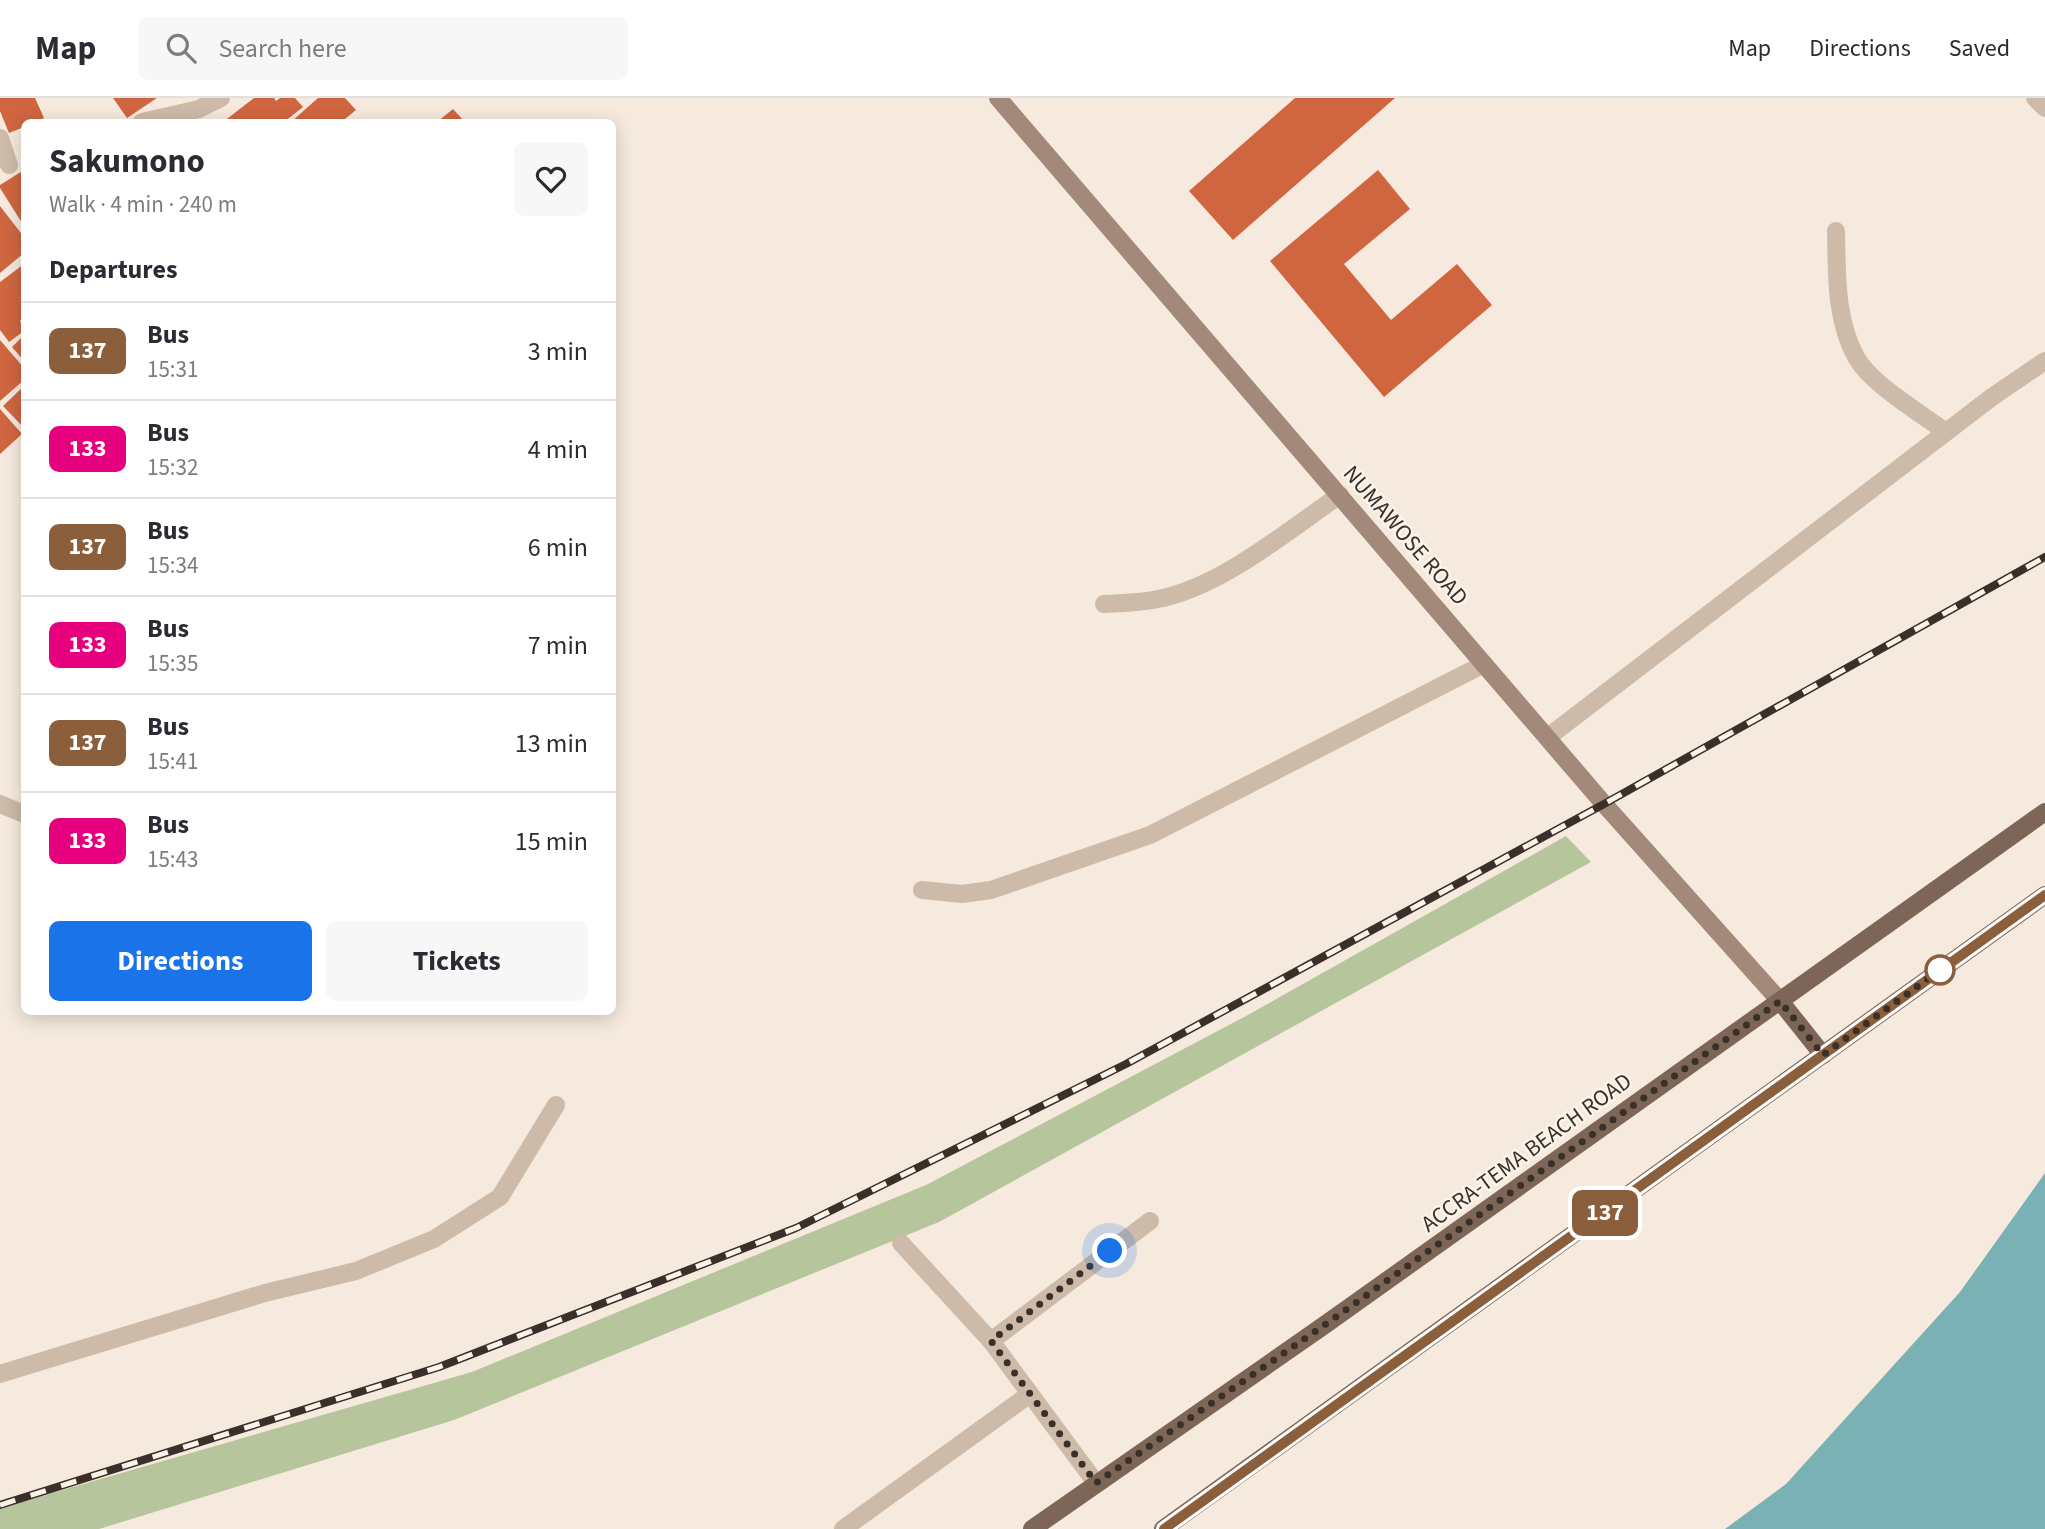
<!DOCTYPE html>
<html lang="en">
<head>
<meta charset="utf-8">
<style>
	body { margin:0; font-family:"Source Sans 3",sans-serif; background:#f7f7f7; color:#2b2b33; height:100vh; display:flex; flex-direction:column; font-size:26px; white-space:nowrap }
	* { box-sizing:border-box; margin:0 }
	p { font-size:23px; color:#7c7c81 }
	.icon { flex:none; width:38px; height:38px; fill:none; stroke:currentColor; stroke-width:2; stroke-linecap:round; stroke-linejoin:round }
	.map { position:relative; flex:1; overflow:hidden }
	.panel { position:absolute; left:21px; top:21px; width:595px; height:896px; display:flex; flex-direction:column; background:#fff; border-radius:10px; box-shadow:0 4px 18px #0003 }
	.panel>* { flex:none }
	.badge { padding:0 14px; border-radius:10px; font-size:24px; line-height:46px }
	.you { position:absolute; width:35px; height:35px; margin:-18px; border:5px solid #fff; border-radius:50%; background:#1a73e8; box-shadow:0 0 0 10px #1a73e833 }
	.map>.badge { position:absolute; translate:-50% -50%; box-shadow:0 0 0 4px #fff }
	h2 { padding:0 28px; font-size:26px; line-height:63px }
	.round { display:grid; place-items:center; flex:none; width:74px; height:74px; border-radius:10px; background:#f7f7f7 }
	.summary { display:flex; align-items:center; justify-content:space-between; height:119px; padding:0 28px }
	h1 { font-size:33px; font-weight:700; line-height:52px }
	.primary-button { display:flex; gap:14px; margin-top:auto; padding:14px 28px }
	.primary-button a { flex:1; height:80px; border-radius:10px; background:#1a73e8; color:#fff; font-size:28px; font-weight:700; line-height:80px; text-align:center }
	.primary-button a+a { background:#f7f7f7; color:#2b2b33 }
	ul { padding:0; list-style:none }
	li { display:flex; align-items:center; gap:21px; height:98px; padding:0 28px; border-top:2px solid #e1e1e2 }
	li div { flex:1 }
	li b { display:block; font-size:26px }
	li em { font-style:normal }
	li .badge { min-width:77px; font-weight:700; text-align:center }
	header { display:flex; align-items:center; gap:42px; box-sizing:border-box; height:98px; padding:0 35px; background:#fff; border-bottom:2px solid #e1e1e2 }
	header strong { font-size:33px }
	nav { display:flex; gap:38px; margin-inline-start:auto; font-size:24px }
	.search { width:490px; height:63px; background:#f7f7f7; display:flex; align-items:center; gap:18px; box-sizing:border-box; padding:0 24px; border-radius:10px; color:#7c7c81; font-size:26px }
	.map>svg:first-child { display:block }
	.green { fill:#b6c59b }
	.water { fill:#79b1b4 }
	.building { fill:#d06640 }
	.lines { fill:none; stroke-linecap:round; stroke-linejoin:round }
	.lane { stroke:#cebaa8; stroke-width:18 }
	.street { stroke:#cebaa8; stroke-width:18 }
	.secondary { stroke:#a28979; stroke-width:18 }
	.primary { stroke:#7d6658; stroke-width:18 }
	.rail-casing { stroke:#3a2f29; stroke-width:8 }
	.rail { stroke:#fbf4ea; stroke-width:5; stroke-dasharray:16; stroke-linecap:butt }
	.line-casing { stroke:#fff; stroke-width:16 }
	.line { stroke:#8b5e3c; stroke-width:10 }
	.walk { stroke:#3a2f29; stroke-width:7; stroke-dasharray:0 12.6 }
	.stop-dot { fill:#fff; stroke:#8b5e3c; stroke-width:3.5 }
	.labels { text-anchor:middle; stroke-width:5; stroke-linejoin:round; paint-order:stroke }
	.street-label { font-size:23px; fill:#3a2f29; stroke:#fbf4ea }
</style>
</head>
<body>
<header>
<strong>Map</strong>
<div class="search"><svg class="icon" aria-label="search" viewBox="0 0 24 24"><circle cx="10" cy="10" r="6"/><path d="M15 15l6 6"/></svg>Search here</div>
<nav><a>Map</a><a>Directions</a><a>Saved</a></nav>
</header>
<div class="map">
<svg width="2045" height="1431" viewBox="0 0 2045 1431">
	<rect width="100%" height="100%" fill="#f5eadd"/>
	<!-- green -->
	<path class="green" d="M1566,738L1591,764L939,1124L454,1322L99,1431H0V1410L472,1274L926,1087L1246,918Z"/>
	<!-- water -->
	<path class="water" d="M2045,1075V1431H1725L1786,1386L1960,1194Z"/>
	<!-- building -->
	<g class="building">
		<path d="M0,0H35L44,20L34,24H24V29L9,35L0,13Z"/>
		<path d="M113,0H157L127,20Z"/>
		<path d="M254,0H274L276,3L280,0H295L303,9L284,24H223Z"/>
		<path d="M318,0H345L356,12L341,24H291Z"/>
		<path d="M1295,0H1395L1233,142L1189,93Z"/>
		<path d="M453,11L465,24H437Z"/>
		<path d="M24,72V128L0,90V87Z"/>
		<path d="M1378,72L1410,111L1344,166L1391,222L1457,166L1492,207L1384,299L1270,163Z"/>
		<path d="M0,108L24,139V155L0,175Z"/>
		<path d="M24,166V219L20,223L24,233L9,244L0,232V184Z"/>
		<path d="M24,237V263L12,249Z"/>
		<path d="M0,242L24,270V282L0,303Z"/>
		<path d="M24,288V330L3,308Z"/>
		<path d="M0,311L22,336L0,356Z"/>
	</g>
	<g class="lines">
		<!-- lane -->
		<g class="lane">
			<path d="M1836,133C1837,174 1835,221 1856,259C1871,286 1920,315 1946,334"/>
			<path d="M1104,506C1122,505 1140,505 1158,501C1221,489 1287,433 1340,397"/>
			<path d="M922,792L962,796L991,792L1150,737L1484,566"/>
			<path d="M901,1145L991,1243L1096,1385"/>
			<path d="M991,1243L1150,1123"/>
			<path d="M843,1431L1030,1296"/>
		</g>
		<!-- street -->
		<g class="street">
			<path d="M2035,0L2045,10"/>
			<path d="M142,24L199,11L221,0"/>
			<path d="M0,40L9,67"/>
			<path d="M1548,639L1992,299L2045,263"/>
			<path d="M0,706L24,716"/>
			<path d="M0,1276L265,1195L356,1173L434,1141L500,1099L556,1007"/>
		</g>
		<!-- secondary -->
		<path class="secondary" d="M998,0L1604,706L1780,903"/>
		<!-- primary -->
		<g class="primary">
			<path d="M1780,903L1823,957"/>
			<path d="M1032,1431L1326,1226L2045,714"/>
			<path d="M1163,1431L2045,797"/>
		</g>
		<defs>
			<path id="rail" d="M0,1407L439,1269L796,1130L1126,966L1604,706L2045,459"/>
		</defs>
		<!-- rail casing -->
		<use href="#rail" class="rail-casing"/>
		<!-- rail -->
		<use href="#rail" class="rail"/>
	</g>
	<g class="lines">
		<defs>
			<path id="line" d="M1164,1431L2045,797"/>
		</defs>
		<!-- line casing -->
		<use href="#line" class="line-casing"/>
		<!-- line -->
		<use href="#line" class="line"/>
		<!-- walk -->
		<path class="walk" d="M1110,1153L991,1243L1096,1385L1326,1226L1780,903L1823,957L1940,872"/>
	</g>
	<!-- markers -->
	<circle class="stop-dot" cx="1940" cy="872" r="14"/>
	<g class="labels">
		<!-- street labels -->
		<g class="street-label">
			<text transform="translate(1406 437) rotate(49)" y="8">NUMAWOSE ROAD</text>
			<text transform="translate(1526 1054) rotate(-36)" y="8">ACCRA-TEMA BEACH ROAD</text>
		</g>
	</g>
</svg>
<div class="you" style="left:1110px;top:1153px"></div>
<b class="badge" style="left:1605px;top:1115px;background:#8b5e3c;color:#fff">137</b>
<section class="panel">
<div class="summary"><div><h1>Sakumono</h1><p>Walk · 4 min · 240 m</p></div><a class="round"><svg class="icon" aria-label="heart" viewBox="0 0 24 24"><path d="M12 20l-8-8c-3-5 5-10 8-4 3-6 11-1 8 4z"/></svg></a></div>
<h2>Departures</h2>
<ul>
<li><span class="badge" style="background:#8b5e3c;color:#fff">137</span><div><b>Bus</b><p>15:31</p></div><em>3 min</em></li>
<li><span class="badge" style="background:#e6007e;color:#fff">133</span><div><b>Bus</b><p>15:32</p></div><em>4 min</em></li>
<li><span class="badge" style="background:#8b5e3c;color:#fff">137</span><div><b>Bus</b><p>15:34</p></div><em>6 min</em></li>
<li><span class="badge" style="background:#e6007e;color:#fff">133</span><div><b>Bus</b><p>15:35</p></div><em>7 min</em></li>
<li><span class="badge" style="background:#8b5e3c;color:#fff">137</span><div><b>Bus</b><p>15:41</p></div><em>13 min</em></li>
<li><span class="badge" style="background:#e6007e;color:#fff">133</span><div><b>Bus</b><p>15:43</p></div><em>15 min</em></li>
</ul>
<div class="primary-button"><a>Directions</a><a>Tickets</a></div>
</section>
</div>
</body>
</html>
